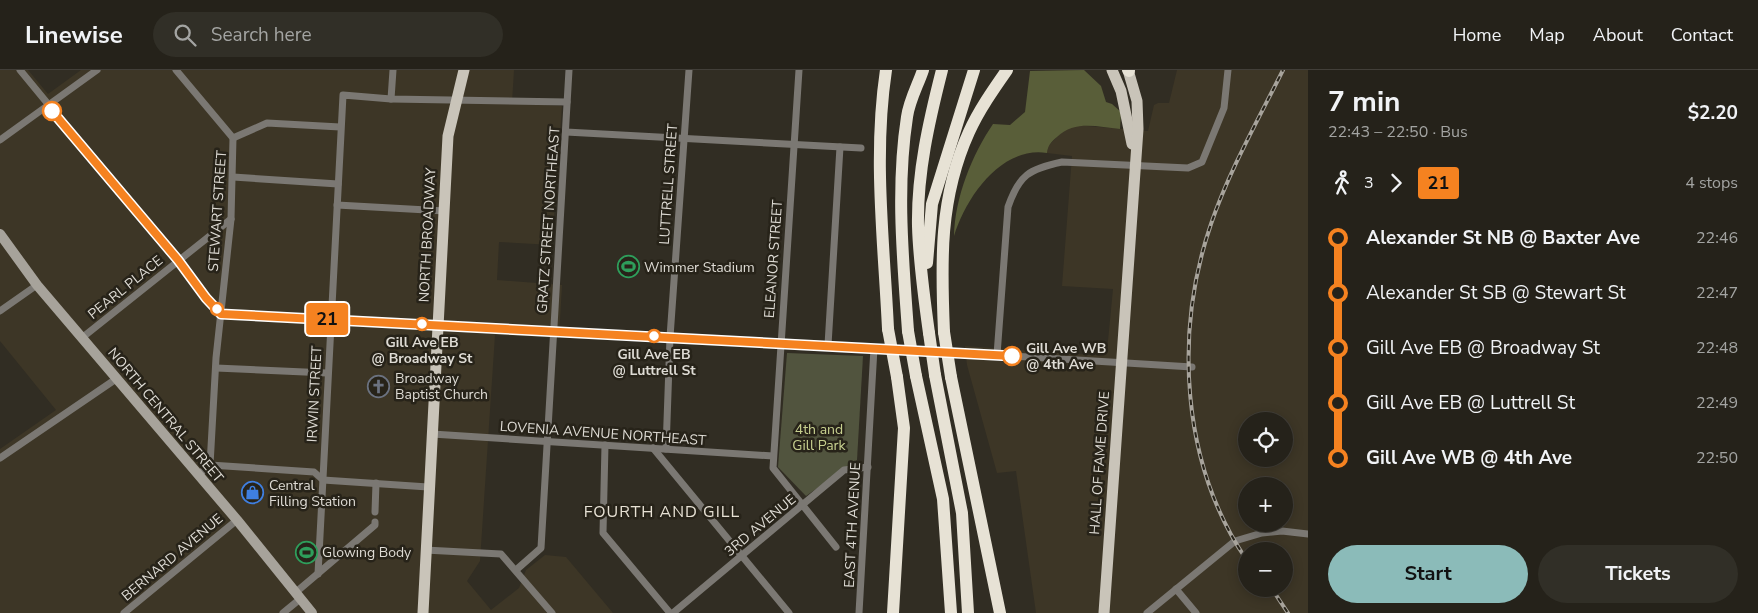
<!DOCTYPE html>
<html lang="en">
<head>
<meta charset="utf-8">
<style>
	body { margin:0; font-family:"Nunito Sans",sans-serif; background:#312f27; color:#f1f3f6; height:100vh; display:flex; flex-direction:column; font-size:19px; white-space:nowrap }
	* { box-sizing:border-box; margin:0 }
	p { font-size:16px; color:#a3a4a2 }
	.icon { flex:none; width:28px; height:28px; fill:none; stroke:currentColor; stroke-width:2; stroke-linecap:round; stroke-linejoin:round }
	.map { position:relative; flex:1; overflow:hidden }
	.drawer { display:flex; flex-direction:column; background:#25221a; width:450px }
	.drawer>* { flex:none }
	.badge { padding:0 10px; border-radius:4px; font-size:18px; line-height:32px }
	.controls { position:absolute; left:1238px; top:342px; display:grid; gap:10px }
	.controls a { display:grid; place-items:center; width:55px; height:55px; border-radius:50%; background:#25221a; box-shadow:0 2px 12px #0003,0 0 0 1px #423f39; font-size:25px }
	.map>.badge { position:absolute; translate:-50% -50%; box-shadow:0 0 0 2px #fff }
	.legs { display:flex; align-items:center; gap:8px; height:55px; padding:0 20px; font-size:16px }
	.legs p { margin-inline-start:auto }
	.head { display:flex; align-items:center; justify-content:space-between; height:85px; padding:0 20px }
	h1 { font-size:28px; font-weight:700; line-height:38px }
	.cta { display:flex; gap:10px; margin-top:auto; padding:10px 20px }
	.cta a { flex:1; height:58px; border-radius:30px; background:#8bbbb9; color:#111; font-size:20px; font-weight:700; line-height:58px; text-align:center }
	.cta a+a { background:#312f27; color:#f1f3f6 }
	ul { padding:0 20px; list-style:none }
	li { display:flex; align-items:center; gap:18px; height:55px; font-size:19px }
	li i { display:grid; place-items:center; width:8px; height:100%; margin:0 6px; background:currentColor }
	li i::after { content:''; width:12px; height:12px; margin:-6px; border:4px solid; border-radius:50%; background:#25221a }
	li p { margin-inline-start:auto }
	li:first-child i { background:linear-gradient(#0000 50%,currentColor 0) }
	li:last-child i { background:linear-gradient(currentColor 50%,#0000 0) }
	header { display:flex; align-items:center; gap:30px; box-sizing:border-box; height:70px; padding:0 25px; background:#25221a; border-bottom:1px solid #423f39 }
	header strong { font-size:24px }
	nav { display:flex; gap:28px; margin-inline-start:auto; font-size:18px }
	.search { width:350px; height:45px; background:#312f27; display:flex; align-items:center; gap:12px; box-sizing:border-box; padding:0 18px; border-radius:28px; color:#a3a4a2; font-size:19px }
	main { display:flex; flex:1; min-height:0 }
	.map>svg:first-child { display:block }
	.built { fill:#3d3626; fill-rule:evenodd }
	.green { fill:#51543e }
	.forest { fill:#595e39 }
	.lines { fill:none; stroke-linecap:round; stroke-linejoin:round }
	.minor { stroke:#7b7873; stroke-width:7 }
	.secondary { stroke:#a7a39b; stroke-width:10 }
	.primary { stroke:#c9c4b9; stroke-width:11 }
	.motorway { stroke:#e7e2d5; stroke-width:12 }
	.rail-casing { stroke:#a8a49c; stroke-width:4 }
	.rail { stroke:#272319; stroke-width:2; stroke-dasharray:5.5; stroke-linecap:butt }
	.motorway-bridge { stroke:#e7e2d5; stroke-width:12 }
	.line-1-casing { stroke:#fff; stroke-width:11 }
	.line-1 { stroke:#f58220; stroke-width:8 }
	.stop-1-dot { fill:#fff; stroke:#f58220; stroke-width:2.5 }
	.labels { text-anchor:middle; stroke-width:5; stroke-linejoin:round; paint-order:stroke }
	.street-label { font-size:14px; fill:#dedbd4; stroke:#272319 }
	.poi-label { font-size:14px; fill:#dedbd4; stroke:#272319; text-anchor:start }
	.stop-label { font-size:14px; font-weight:bold; fill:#dedbd4; stroke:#272319 }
	.park-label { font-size:14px; fill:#c7d08f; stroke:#272319 }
	.quarter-label { font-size:16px; letter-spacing:1px; fill:#e7e1d4; stroke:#272319 }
</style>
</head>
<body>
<header>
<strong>Linewise</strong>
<div class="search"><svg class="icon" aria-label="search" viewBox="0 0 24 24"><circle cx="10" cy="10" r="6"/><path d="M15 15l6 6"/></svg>Search here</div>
<nav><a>Home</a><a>Map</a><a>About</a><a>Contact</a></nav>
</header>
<main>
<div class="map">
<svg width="1308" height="543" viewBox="0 0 1308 543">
	<rect width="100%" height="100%" fill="#312d23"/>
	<!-- built -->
	<g class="built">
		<path d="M0,0H28L48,24L81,0H514L512,33L562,36L552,175L499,172L497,210L562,215L559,268L495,265L480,491L467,511L491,540L519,518L526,500L545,485L566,487L613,543H0V379L56,340L0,271Z"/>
		<path d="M1177,0H1308V543H1036L1016,401L997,403L967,295L965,276L1091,285L1104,284L1107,281L1113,219L1062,216L1072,86L1047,83L1048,76L1064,60L1075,55L1148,61L1154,35L1158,33H1169ZM1246,351H1284V389H1246ZM1246,416H1284V454H1246ZM1246,481H1284V519H1246Z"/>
	</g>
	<!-- green -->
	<path class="green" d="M787,283L863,286L857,390L806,426L778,397Z"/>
	<!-- forest -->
	<path class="forest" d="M1084,0L1101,16L1106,32L1112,34L1121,42L1120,59C1097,57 1075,50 1057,67C1051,72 1048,75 1047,83C1001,76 966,127 954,166C955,127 972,85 993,54L1010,55L1025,42L1030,1Z"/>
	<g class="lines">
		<!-- minor -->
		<g class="minor">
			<path d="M20,0L221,244L828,275L1192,297"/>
			<path d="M176,0L233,68L231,149L216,288L210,395"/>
			<path d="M799,0L773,398L836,477"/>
			<path d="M391,29L393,0"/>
			<path d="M566,62L861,78"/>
			<path d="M233,68L267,53L340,57"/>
			<path d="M0,70L97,0"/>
			<path d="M233,107L338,114"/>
			<path d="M337,135L445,141"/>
			<path d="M0,241L37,215"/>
			<path d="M83,267L231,149"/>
			<path d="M828,275L840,77"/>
			<path d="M997,285L1008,137C1019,105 1029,99 1062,92L1188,98L1202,92L1224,38L1228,0"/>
			<path d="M216,298L327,303"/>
			<path d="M432,364L773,386"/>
			<path d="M605,375L603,463L670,543"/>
			<path d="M653,378L789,543"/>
			<path d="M666,379L670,267L689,0"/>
			<path d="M0,388L116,309"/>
			<path d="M198,405L210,395L314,402L323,410L428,417"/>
			<path d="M375,442L376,413"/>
			<path d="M425,480L501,484L552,543"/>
			<path d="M516,500L541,478L569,0"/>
			<path d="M318,504L343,25L391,29L567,32"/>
			<path d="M1176,519L1196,543"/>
			<path d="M295,523L375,455V452"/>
			<path d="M124,543L237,450"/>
			<path d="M283,543L300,529"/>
			<path d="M673,543L844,400L868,397"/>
			<path d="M859,543L874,278"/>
			<path d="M1147,543L1235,471L1262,463L1282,461L1308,464"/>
		</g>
		<!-- secondary -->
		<path class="secondary" d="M0,164L37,215L237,450L312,543"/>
		<!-- primary -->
		<g class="primary">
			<path d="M1112,0L1121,21L1132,74"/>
			<path d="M423,543L448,66L464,0"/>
			<path d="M1104,543L1138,59L1137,31L1128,0"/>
		</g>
		<!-- motorway -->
		<g class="motorway">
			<path d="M886,0C873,86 884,173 888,259"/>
			<path d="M1128,0L1129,1"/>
			<path d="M927,193L932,134L974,0"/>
			<path d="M908,261C903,190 896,118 907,47C909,31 918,15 923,0"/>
			<path d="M944,262C941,192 939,128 969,62C979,40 993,20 1007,0"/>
			<path d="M929,263C924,227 919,192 918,156C917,103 929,51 942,0"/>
			<path d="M935,305L962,443L968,543"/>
			<path d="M916,306L943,429L951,543"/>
			<path d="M951,307L1000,543"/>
			<path d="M893,543L904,358L897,307"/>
		</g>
		<defs>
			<g id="rail">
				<path d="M1246,489C1181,393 1174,262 1211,154C1229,101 1258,50 1283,0"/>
				<path d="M1272,519L1288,543"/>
			</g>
		</defs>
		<!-- rail casing -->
		<use href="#rail" class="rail-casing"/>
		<!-- rail -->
		<use href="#rail" class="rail"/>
		<!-- motorway-bridge -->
		<g class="motorway-bridge">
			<path d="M888,259L897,307"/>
			<path d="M908,261L916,306"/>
			<path d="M944,262L951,307"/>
			<path d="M929,263L935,305"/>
		</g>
	</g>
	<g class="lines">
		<defs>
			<path id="line-1" d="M52,41L178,190L206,228L221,244L1012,286"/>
		</defs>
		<!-- line-1 casing -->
		<use href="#line-1" class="line-1-casing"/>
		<!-- line-1 -->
		<use href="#line-1" class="line-1"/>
	</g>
	<!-- icons -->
	<defs>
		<symbol id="stadium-ring" viewBox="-11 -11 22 22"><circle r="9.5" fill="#272319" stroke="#2e9e5b" stroke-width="1.5"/><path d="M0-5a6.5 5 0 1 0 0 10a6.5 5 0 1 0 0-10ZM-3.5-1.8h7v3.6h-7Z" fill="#2e9e5b"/></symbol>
		<symbol id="church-ring" viewBox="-11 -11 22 22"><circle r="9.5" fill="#272319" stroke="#6b7280" stroke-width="1.5"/><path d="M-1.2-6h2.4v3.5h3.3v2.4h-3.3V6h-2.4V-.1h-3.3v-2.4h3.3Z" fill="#6b7280"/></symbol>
		<symbol id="shop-ring" viewBox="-11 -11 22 22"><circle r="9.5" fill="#272319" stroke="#3f7fe0" stroke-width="1.5"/><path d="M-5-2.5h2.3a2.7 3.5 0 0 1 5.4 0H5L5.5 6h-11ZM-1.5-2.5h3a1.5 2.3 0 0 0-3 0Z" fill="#3f7fe0"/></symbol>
	</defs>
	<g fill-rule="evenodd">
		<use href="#stadium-ring" x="616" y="184" width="25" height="25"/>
		<use href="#church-ring" x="366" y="304" width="25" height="25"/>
		<use href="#shop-ring" x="240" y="410" width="25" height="25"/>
		<use href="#stadium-ring" x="294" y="470" width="25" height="25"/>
	</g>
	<!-- markers -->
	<g class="stop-1-dot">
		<circle cx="52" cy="41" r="9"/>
		<circle cx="217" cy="239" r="6"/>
		<circle cx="422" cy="254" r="6"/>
		<circle cx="654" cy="266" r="6"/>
		<circle cx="1012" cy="286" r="9"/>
	</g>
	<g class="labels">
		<!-- street labels -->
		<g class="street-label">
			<text transform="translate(668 114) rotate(-86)" y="5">LUTTRELL STREET</text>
			<text transform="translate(217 141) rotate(-86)" y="5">STEWART STREET</text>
			<text transform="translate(548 150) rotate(-86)" y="5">GRATZ STREET NORTHEAST</text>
			<text transform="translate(427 165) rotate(-87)" y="5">NORTH BROADWAY</text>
			<text transform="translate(773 189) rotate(-86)" y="5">ELEANOR STREET</text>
			<text transform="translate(125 217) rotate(-39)" y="5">PEARL PLACE</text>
			<text transform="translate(314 324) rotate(-87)" y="5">IRWIN STREET</text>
			<text transform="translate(166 345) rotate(50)" y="5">NORTH CENTRAL STREET</text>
			<text transform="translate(603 363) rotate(4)" y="5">LOVENIA AVENUE NORTHEAST</text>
			<text transform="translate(1099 393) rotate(-86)" y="5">HALL OF FAME DRIVE</text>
			<text transform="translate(760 455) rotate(-40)" y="5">3RD AVENUE</text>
			<text transform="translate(852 455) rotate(-87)" y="5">EAST 4TH AVENUE</text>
			<text transform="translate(172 487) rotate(-40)" y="5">BERNARD AVENUE</text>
		</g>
		<!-- poi labels -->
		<g class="poi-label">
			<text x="644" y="202">Wimmer Stadium</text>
			<text x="395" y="313">Broadway<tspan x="395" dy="16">Baptist Church</tspan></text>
			<text x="269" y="420">Central<tspan x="269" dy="16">Filling Station</tspan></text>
			<text x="322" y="487">Glowing Body</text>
		</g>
		<!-- stop labels -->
		<g class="stop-label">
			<text x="422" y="277">Gill Ave EB<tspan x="422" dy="16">@ Broadway St</tspan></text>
			<text x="1026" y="283" text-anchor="start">Gill Ave WB<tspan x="1026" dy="16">@ 4th Ave</tspan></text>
			<text x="654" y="289">Gill Ave EB<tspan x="654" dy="16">@ Luttrell St</tspan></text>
		</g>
		<!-- park labels -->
		<g class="park-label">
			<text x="819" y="364">4th and<tspan x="819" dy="16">Gill Park</tspan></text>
		</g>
		<!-- quarter labels -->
		<g class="quarter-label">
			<text x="662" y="447">FOURTH AND GILL</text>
		</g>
	</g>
</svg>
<div class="controls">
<a><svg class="icon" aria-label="locate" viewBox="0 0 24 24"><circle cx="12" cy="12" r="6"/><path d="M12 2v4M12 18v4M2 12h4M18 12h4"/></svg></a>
<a>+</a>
<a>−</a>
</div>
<b class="badge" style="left:327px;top:249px;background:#f58220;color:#111">21</b>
</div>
<section class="drawer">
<div class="head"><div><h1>7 min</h1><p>22:43 – 22:50 · Bus</p></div><b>$2.20</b></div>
<div class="legs"><svg class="icon" aria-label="walk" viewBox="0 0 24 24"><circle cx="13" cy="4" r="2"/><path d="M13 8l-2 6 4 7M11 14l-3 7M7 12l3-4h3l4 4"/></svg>3<svg class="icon" aria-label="forward" viewBox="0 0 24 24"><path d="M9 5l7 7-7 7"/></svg><b class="badge" style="background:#f58220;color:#111">21</b><p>4 stops</p></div>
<ul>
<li><i style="color:#f58220"></i><b>Alexander St NB @ Baxter Ave</b><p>22:46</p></li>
<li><i style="color:#f58220"></i><span>Alexander St SB @ Stewart St</span><p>22:47</p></li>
<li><i style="color:#f58220"></i><span>Gill Ave EB @ Broadway St</span><p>22:48</p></li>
<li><i style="color:#f58220"></i><span>Gill Ave EB @ Luttrell St</span><p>22:49</p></li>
<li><i style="color:#f58220"></i><b>Gill Ave WB @ 4th Ave</b><p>22:50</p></li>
</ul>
<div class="cta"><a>Start</a><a>Tickets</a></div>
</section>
</main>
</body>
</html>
